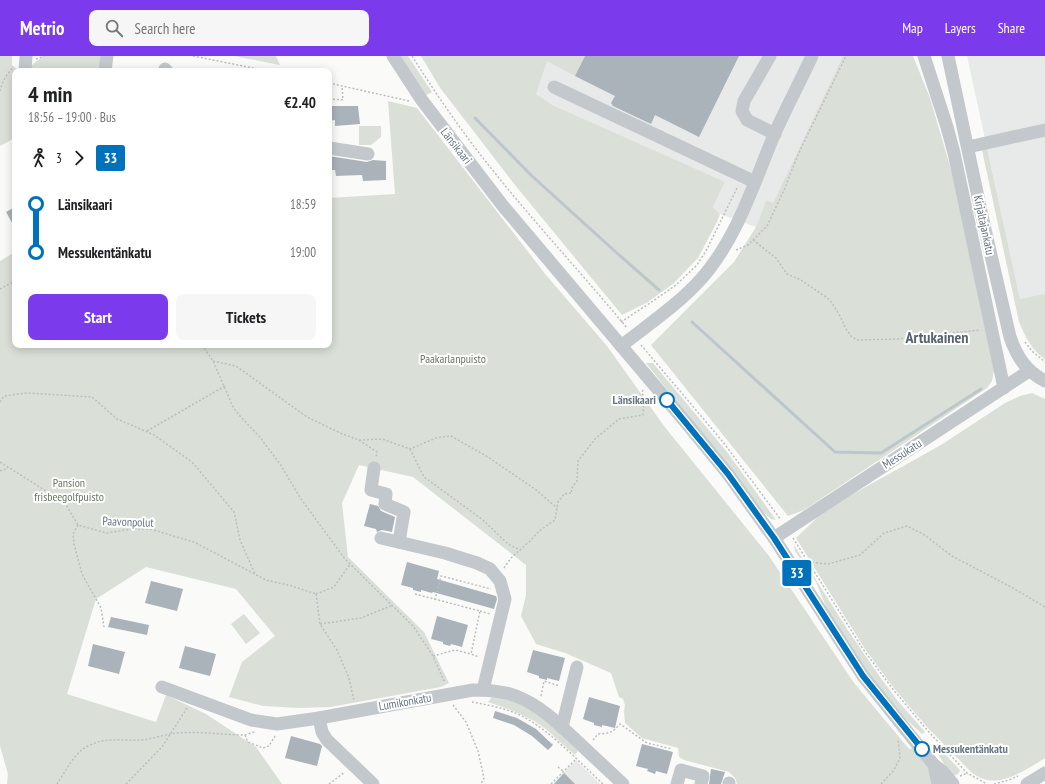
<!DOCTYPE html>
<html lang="en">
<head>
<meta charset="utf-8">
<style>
	body { margin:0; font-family:"PT Sans Narrow",sans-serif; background:#f6f6f6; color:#202124; height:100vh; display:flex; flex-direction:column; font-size:15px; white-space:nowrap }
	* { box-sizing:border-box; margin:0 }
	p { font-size:13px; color:#757577 }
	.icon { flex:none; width:22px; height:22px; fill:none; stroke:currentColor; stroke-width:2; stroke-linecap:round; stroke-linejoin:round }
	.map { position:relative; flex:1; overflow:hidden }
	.drawer { position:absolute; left:12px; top:12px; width:320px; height:280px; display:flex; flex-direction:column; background:#fff; border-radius:8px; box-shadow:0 2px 10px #0003 }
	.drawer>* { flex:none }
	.badge { padding:0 8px; border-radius:3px; font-size:14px; line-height:26px }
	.map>.badge { position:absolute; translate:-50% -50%; box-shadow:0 0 0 2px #fff }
	.legs { display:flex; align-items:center; gap:6px; height:44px; padding:0 16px; font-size:13px }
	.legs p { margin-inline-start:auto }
	.headline { display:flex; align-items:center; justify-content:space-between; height:68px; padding:0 16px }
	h1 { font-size:22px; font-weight:700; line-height:30px }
	.button { display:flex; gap:8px; margin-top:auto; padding:8px 16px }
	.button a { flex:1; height:46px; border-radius:8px; background:#7c3aed; color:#fff; font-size:16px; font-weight:700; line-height:46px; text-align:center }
	.button a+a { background:#f6f6f6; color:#202124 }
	ul { padding:0 16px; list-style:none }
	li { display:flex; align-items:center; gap:14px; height:48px; font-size:15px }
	li i { display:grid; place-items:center; width:6px; height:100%; margin:0 5px; background:currentColor }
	li i::after { content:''; width:10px; height:10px; margin:-5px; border:3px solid; border-radius:50%; background:#fff }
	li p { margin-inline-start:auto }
	li:first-child i { background:linear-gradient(#0000 50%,currentColor 0) }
	li:last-child i { background:linear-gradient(currentColor 50%,#0000 0) }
	header { display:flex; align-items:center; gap:24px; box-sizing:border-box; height:56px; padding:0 20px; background:#7c3aed; color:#fff }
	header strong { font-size:19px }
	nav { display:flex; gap:22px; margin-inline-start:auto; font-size:14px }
	.search { width:280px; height:36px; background:#f6f6f6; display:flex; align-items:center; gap:10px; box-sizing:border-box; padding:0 14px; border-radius:8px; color:#757577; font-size:15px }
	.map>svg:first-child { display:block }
	.built { fill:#e8e9e9 }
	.green { fill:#dadfd7 }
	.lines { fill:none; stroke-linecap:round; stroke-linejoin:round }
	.stream { stroke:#bbc7cb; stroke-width:3 }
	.building { fill:#aab3b9 }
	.path { stroke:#bbbfc2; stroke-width:1.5; stroke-dasharray:2 2; stroke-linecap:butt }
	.minor { stroke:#c3c8cc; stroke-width:13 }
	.line-1-casing { stroke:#fff; stroke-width:9 }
	.line-1 { stroke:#0072bc; stroke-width:6 }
	.stop-1-dot { fill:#fff; stroke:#0072bc; stroke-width:2 }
	.labels { text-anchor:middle; stroke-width:4; stroke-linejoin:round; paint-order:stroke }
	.street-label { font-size:12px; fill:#657683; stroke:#fff }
	.park-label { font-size:12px; fill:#687a64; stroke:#fff }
	.stop-label { font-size:12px; font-weight:bold; fill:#657683; stroke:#fff; text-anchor:end }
	.district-label { font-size:16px; font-weight:bold; fill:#57646e; stroke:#fff }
</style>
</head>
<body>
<header>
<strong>Metrio</strong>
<div class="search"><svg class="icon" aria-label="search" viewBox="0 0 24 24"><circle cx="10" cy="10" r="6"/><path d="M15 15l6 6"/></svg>Search here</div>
<nav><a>Map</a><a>Layers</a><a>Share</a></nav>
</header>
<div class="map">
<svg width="1045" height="728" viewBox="0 0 1045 728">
	<rect width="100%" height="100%" fill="#fafaf8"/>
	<!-- built -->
	<g class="built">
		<path d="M421,0H843L773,147L766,144L756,171L720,158L713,151L725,126L441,33Z"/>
		<path d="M967,0H1045V283L1020,243Z"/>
		<path d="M576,704L600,728H553Z"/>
	</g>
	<!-- green -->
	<g class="green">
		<path d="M0,0H12V9L19,15H15V82L0,90Z"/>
		<path d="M43,0H102L99,15H20L32,9Z"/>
		<path d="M234,0H276L280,9Z"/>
		<path d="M400,0H408L432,36L425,40Z"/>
		<path d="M421,0H585L575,20L547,5L536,38L552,49L725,126L713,151L720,158L717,166L698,202L674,227L648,246L622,259L515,129L441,33Z"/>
		<path d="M843,0H913L930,42L952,117L994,314L992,325L987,332L804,454L788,460L651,289L734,206L756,171L766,144L773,147Z"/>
		<path d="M388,45L417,52L546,219L607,290L664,370L769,500L854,627L909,693L913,692L928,711L933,728H737L735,722L729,716L684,704L679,701L678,692L642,682L625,667L624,655L625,649L623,643L619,641L611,617L565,597L536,588L521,560L526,539V509L413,421L359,409L342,447L348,501L424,576L449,627L441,631L330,651L300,652L263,650L229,641L242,606L275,580L236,533L146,511L96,543L67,638L156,666L166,639L206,658L256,691L282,728H7L8,718L0,690V205L15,196V289H329V142L395,138Z"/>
		<path d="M359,70H381V81L371,89H359Z"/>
		<path d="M987,92L1020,243L1045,238V303C1032,295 1025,280 1019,266L982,94Z"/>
		<path d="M646,307H653L727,396L776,464L771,463L763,456Z"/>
		<path d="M1032,337L1045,343V702C1031,711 1005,728 988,724C982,723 976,720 971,716L927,671L893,631L865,593L796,482L819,460L853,438L941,389L1005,347L1020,340Z"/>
		<path d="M794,489L847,573L880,621L897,644L925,676L922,678L900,658L872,624L831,563L816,526L795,495Z"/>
		<path d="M244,558L260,577L246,588L231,568Z"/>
		<path d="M493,641C503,643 514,645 523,649C544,659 561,679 578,695L575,699C565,691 556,682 547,674C530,660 509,653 488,646L491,642Z"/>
		<path d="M942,697H944L959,713L960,715L958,718L952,720L939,700Z"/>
	</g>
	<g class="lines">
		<!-- stream -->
		<g class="stream">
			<path d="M475,62L532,120L618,198L659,234"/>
			<path d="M692,266L835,396L881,397L981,333"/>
		</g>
	</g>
	<!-- building -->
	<g class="building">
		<path d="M585,0H739L699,81L655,59L651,68L613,50L611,47L615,40L575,20Z"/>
		<path d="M329,50H358L360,68L335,70V64L329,65Z"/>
		<path d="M329,100L367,106L373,104L386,105V124L363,125L362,119L336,120L335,114H329Z"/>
		<path d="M15,151V172L6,156Z"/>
		<path d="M370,448L378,450L381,455L395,461L392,476L382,474L377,476L376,473L364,470Z"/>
		<path d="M407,506L439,515L437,523L496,540L497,543L494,553L433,536L432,537L421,534V536L413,534V532L401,529Z"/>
		<path d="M151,525L183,533L177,555L145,547Z"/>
		<path d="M437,560L468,569L462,591L451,588L450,590L443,588V586L431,583Z"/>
		<path d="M111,561L149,569L147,579L108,571Z"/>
		<path d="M93,588L125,596L119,618L88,610Z"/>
		<path d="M185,590L216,598L210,620L179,612Z"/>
		<path d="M533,594L565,602L559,625L547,622V624L539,622V620L527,616Z"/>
		<path d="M589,641L620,650L615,672L602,669V671L594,669V667L583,663Z"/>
		<path d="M495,655L517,662L536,673L553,689L548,694L532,680L514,669L493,662Z"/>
		<path d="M291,680L320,688L322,690L317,710L285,702Z"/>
		<path d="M642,688L673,696L667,718L656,715L655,718L647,715L648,713L636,710Z"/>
		<path d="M711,713L725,716L721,728H709Z"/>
		<path d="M564,717L575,728H554Z"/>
	</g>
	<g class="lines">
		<!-- path -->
		<g class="path">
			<path d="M193,0L268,15"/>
			<path d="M412,0C434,35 458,70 483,102C529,161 580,215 627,272"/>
			<path d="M36,3L44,0"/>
			<path d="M329,27L409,45"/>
			<path d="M0,35C2,26 7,17 14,11"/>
			<path d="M329,43L343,44L342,30"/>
			<path d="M753,184L776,202L787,218L801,224L830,244L840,260L846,273L851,280L857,284L897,283L980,274"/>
			<path d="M736,194L748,189L767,170L785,132L793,111L802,90L846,0"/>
			<path d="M0,233L15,225"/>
			<path d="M621,266L653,245L676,229L697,209L706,195L738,130"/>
			<path d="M1025,286L1032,295L1045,306"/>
			<path d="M202,289L213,305L233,351L239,359L259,380L280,408L301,443L345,503L413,570L433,600L445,627"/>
			<path d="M641,289L723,386L781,464"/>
			<path d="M213,305L236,310L307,361L340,377L359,384L377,396L376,401"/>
			<path d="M0,346L4,340L27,337L92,341L117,363L154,379L192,406L234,456L240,484L255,518"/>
			<path d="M147,375L225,330"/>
			<path d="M359,384L382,383L410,393L436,382L451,380L488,401L535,433L557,452"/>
			<path d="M410,393L424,421L483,464L508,488L520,494"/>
			<path d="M0,406L65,447L78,469L106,477L133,473H150L194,486L266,524L292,530L316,538"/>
			<path d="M0,415L8,412"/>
			<path d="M78,469L73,478L74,488L82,518L101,552L104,571"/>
			<path d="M793,482L863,593L892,632L928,675L967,717L987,728"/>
			<path d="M808,506L828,508L860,499L884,477L907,470L923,478L952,500L1011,531L1045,551"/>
			<path d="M504,512L511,502L531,484L539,475L555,464L558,446L564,438L572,437L571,433L577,425L578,405L595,383L619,363L643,359L644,343L642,336L643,334"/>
			<path d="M316,538L320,568L337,594L349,622L354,645"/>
			<path d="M316,538L334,531L350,508"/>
			<path d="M415,538L480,555L471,598L479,601"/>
			<path d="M435,544L441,520L491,533"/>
			<path d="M480,555L490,558"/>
			<path d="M320,568L361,562L393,549"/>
			<path d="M433,600L455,594L471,598"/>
			<path d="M541,640L544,625L560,630"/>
			<path d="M472,646C488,649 505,652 520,659C549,673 579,706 603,728"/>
			<path d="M453,649L466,666L478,695L484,722L481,728"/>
			<path d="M245,679L248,686L263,692L269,690L275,680"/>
			<path d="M593,684L598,678C610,677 612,677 620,668L647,687L672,693"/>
			<path d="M558,711L563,715"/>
			<path d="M960,720L967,717"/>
			<path d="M57,728C66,715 74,696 90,689C107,681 124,685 141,684C153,683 165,678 178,677C200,675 223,679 245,679L254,676"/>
			<path d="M126,728L162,691L187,652"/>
			<path d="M329,728L345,716"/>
			<path d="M551,728L576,703"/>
			<path d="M881,728L894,714L900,702L898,683"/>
			<path d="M994,728L1009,724L1018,720"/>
		</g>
		<!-- minor -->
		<g class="minor">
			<path d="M393,0L421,43L503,150L688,369L728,418L774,482L863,620L934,709L942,715L953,728"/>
			<path d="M770,0L744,45L742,55L747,64L775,78"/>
			<path d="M924,0L947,71L954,97L1004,332"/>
			<path d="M948,0L984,169L1010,281C1017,301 1026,315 1045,325"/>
			<path d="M165,13L167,15"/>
			<path d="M25,15L26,0"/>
			<path d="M105,15L107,0"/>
			<path d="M554,31L755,126"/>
			<path d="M968,91L1045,74"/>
			<path d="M329,92L368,98"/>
			<path d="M621,290C649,268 679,248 702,222C737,182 754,127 774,79C786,52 800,26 812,0"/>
			<path d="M374,412L371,434L386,438L385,448L404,456L399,486"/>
			<path d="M381,482L445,497L477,507L490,513L500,525L505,543L483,634"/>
			<path d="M774,482L1029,315"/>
			<path d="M162,631L251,664L277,668L319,662L473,634C487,634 503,635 516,640C540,649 559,668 578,686C593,700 608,714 623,728"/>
			<path d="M319,662L322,676L327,684L373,728"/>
			<path d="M562,671L577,611"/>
			<path d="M934,709L938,728"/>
			<path d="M677,728L681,714L703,720L701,728"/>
			<path d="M729,728V727"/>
			<path d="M1027,728L1045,717"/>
		</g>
	</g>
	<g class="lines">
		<defs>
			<path id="line-1" d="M667,344L728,418L774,482L863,620L922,693"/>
		</defs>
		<!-- line-1 casing -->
		<use href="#line-1" class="line-1-casing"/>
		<!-- line-1 -->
		<use href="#line-1" class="line-1"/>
	</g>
	<!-- markers -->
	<g class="stop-1-dot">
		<circle cx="667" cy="344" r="7"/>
		<circle cx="922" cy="693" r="7"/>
	</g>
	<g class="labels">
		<!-- street labels -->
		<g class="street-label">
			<text transform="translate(456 90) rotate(52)" y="4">Länsikaari</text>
			<text transform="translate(984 169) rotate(78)" y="4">Kirjaltajankatu</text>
			<text transform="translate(902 398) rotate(-33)" y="4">Messukatu</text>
			<text transform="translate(128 466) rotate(2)" y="4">Paavonpolut</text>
			<text transform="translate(405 646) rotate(-10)" y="4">Lumikonkatu</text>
		</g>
		<!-- park labels -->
		<g class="park-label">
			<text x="453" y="307">Paakarlanpuisto</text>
			<text x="69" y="431">Pansion<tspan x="69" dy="14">frisbeegolfpuisto</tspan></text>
		</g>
		<!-- stop labels -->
		<g class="stop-label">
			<text x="656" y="348">Länsikaari</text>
			<text x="933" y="697" text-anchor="start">Messukentänkatu</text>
		</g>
		<!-- district labels -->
		<g class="district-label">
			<text x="937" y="287">Artukainen</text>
		</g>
	</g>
</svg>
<b class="badge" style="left:797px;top:517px;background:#0072bc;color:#fff">33</b>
<section class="drawer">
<div class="headline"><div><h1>4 min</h1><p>18:56 – 19:00 · Bus</p></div><b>€2.40</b></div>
<div class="legs"><svg class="icon" aria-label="walk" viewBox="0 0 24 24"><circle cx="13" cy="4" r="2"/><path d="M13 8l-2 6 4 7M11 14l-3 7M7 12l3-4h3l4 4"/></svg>3<svg class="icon" aria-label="forward" viewBox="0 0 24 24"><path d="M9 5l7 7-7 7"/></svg><b class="badge" style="background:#0072bc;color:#fff">33</b></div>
<ul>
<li><i style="color:#0072bc"></i><b>Länsikaari</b><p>18:59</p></li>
<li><i style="color:#0072bc"></i><b>Messukentänkatu</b><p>19:00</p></li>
</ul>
<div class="button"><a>Start</a><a>Tickets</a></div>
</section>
</div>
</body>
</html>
